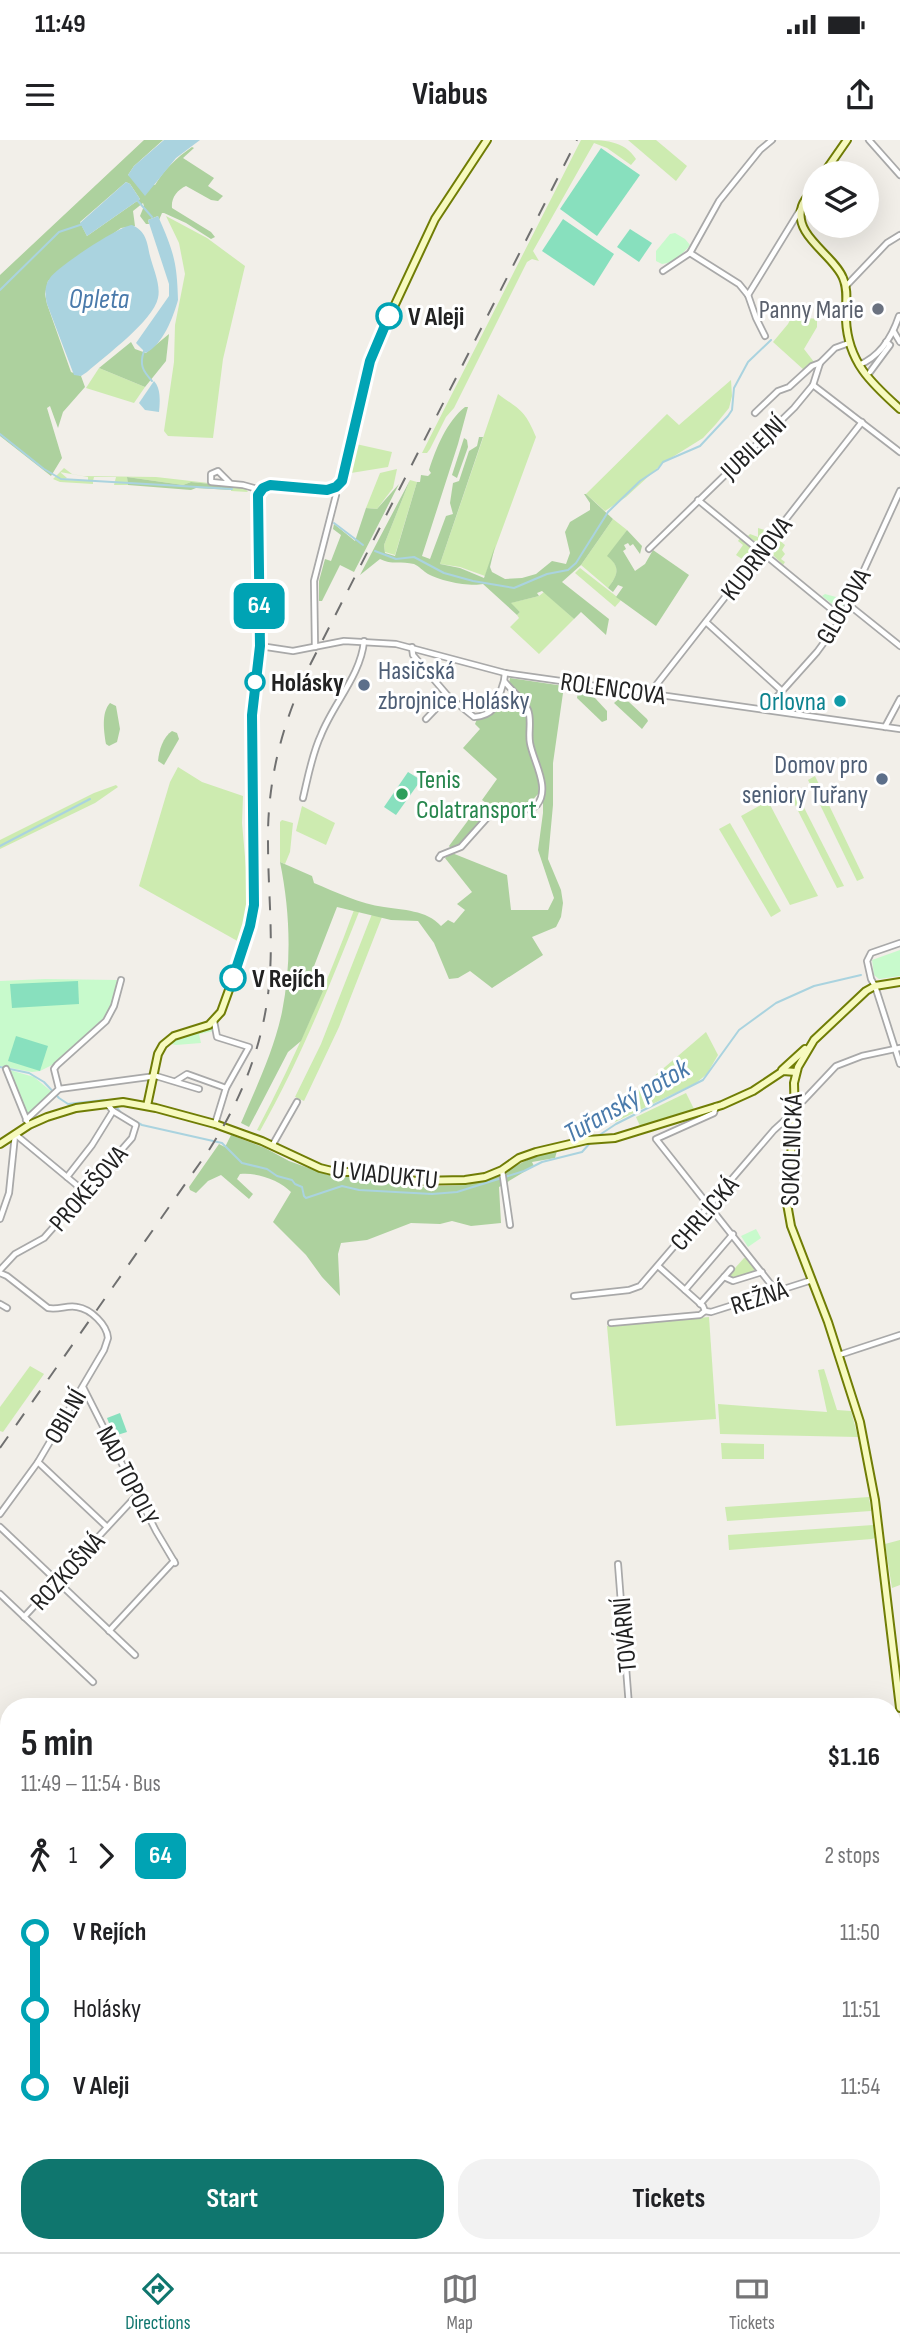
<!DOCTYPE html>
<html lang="en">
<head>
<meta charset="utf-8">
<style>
	body { margin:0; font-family:"Sofia Sans Condensed",sans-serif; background:#f2f2f2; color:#202124; height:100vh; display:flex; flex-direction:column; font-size:26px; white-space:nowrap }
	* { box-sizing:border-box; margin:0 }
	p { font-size:23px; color:#757577 }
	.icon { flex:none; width:38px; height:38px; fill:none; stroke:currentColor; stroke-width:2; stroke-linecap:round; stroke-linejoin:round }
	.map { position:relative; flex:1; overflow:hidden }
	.side { position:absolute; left:0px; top:1558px; width:901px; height:555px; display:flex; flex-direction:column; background:#fff; border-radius:28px 28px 0 0; box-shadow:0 7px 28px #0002 }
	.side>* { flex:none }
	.badge { padding:0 14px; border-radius:10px; font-size:24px; line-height:46px }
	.fabs { position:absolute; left:802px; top:21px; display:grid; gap:14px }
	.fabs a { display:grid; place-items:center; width:77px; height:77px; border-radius:50%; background:#fff; box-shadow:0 7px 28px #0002; font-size:35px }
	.map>.badge { position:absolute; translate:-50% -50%; box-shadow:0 0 0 4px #fff }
	.legs { display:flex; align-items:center; gap:10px; height:77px; padding:0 21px; font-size:23px }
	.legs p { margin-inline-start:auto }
	.head { display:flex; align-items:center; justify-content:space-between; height:119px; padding:0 21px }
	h1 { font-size:38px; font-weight:700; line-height:52px }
	.action { display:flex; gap:14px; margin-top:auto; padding:14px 21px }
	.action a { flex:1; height:80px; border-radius:28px; background:#0f766e; color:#fff; font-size:28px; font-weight:700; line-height:80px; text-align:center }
	.action a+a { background:#f2f2f2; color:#202124 }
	ul { padding:0 21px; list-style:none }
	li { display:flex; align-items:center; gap:24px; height:77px; font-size:26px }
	li i { display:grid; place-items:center; width:10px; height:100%; margin:0 9px; background:currentColor }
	li i::after { content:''; width:18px; height:18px; margin:-9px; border:5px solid; border-radius:50%; background:#fff }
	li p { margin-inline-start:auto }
	li:first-child i { background:linear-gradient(#0000 50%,currentColor 0) }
	li:last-child i { background:linear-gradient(currentColor 50%,#0000 0) }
	.status { display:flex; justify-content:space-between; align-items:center; height:49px; padding:0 35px; background:#fff; direction:ltr }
	.status svg { height:19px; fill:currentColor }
	header { display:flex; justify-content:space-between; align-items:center; height:91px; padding:0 21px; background:#fff; font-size:32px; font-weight:700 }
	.tab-bar { display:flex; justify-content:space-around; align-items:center; height:98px; border-top:2px solid #e0e0e0; background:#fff; font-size:19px; color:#757577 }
	.tab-bar a { display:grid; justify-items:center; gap:4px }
	.tab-bar .on { color:#0f766e }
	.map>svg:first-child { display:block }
	.grass { fill:#cdebb0 }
	.forest { fill:#add19e; fill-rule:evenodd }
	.park { fill:#c8facc }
	.pitch { fill:#88e0be }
	.water { fill:#aad3df }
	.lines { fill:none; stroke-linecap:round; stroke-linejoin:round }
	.stream { stroke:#aad3df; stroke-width:2 }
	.street-casing { stroke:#a9a9a9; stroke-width:8 }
	.secondary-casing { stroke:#707d05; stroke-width:10 }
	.street { stroke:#fff; stroke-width:4.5 }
	.secondary { stroke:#f7fabf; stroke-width:6 }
	.rail { stroke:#707070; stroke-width:2; stroke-dasharray:14 14; stroke-linecap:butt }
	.line-1-casing { stroke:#fff; stroke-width:16 }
	.line-1 { stroke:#00a3b4; stroke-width:10 }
	.worship-dot { fill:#6b7280; stroke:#fff; stroke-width:2.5 }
	.stop-1-dot { fill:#fff; stroke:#00a3b4; stroke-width:3.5 }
	.service-dot { fill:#5c6f8a; stroke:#fff; stroke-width:2.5 }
	.culture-dot { fill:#0f9aa8; stroke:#fff; stroke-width:2.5 }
	.leisure-dot { fill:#2e9e5b; stroke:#fff; stroke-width:2.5 }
	.labels { text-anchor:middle; stroke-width:6; stroke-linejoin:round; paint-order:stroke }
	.worship-label { font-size:26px; fill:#5b616d; stroke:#fff; text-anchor:end }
	.stop-label { font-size:26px; font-weight:bold; fill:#222; stroke:#fff; text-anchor:start }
	.street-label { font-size:26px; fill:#222; stroke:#fff }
	.service-label { font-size:26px; fill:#4e5e75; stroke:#fff; text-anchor:start }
	.culture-label { font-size:26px; fill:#0d838f; stroke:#fff; text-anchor:end }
	.leisure-label { font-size:26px; fill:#27864d; stroke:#fff; text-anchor:start }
	.water-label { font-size:28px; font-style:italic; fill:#4a7aab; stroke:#fff }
</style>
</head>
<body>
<div class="status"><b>11:49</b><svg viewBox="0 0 49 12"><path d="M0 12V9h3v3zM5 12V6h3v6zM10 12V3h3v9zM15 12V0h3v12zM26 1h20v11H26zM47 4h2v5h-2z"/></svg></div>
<header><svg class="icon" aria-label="menu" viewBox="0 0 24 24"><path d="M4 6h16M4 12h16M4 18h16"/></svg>Viabus<svg class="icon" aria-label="share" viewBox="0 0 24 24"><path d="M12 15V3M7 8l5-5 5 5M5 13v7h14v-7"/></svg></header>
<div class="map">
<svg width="900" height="2112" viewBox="0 0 900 2112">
	<rect width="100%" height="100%" fill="#f2efe9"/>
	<!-- grass -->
	<g class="grass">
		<path d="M581,0C604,0 624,0 636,19L631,25L607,8L594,3L533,111L539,121L532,119L527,122L454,268L446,277L430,309L427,313H422Z"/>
		<path d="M628,0H656L687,26L676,41Z"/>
		<path d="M166,76L207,98L245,126L223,219L213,298L168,296L164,291L174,222L175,185L185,134L179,103Z"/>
		<path d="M792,176L817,179V187L804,209L814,222L804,230L773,202L788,184Z"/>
		<path d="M99,228L145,247L134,263L86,248Z"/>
		<path d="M731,240L732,256L729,268L716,284L703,298L663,323L626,357L605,371L586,354L667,274L679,285Z"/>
		<path d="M498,254C520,270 525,270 536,297L485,436L460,427L440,424Z"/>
		<path d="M356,304L392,312L388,327L351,333Z"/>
		<path d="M64,328L72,334L83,336L156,337L244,347L248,352L231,351V346L191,342L183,345L127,337L128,345H114L116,337H94L93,341L88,340V337L60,332L67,338L64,339L66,340L93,341V344L60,342L53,339Z"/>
		<path d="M397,329L393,348L377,369L366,368L380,333Z"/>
		<path d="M410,340L417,342L395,415L385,412L384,405Z"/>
		<path d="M613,379L627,390L608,416C621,428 618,435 608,448L581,425Z"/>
		<path d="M758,388L768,391L771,388L774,390L763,404H758L748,396L750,394L758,397Z"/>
		<path d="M780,394L782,396L779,400L785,405L782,410L785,414L781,419L785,422L783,425L769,411Z"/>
		<path d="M740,398L754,410L755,414L742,431L739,429L745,421L736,415L743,405L738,401Z"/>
		<path d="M580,428L621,460L615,467L575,433Z"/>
		<path d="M544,452L574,479L539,514L510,487L519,478L517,475L520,472L510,463L539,456Z"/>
		<path d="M178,627L202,642L243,656L242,683L250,773L241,803L139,746L170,642Z"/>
		<path d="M815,636L864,738L857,741L808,640Z"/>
		<path d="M116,645L118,647L95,663L0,709V700L94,653Z"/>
		<path d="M794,648L844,746L837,748L788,651Z"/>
		<path d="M768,661L818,756L790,765L741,676Z"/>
		<path d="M302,666L335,683L326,705L296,691Z"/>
		<path d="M282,680L293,683L290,712L285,724L280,722V682Z"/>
		<path d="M730,683L781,771L771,777L719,689Z"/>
		<path d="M354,770L359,772C329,847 300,920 260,991L257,990C295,918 326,846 354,770Z"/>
		<path d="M372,774L382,777L339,887L304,961L295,957L321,904Z"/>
		<path d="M706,892L718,915L707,934L696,943L615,982L610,974Z"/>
		<path d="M686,953L694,969L640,986L636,977Z"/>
		<path d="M744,1118H746L754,1128V1132L731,1139L728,1136Z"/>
		<path d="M709,1177L716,1279L616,1286L607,1186Z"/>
		<path d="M30,1226L44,1234L3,1292L0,1291V1267Z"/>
		<path d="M824,1229L837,1270L851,1271L858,1297L720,1294L718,1264L827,1272L818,1230Z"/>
		<path d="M721,1303L764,1304V1319H722Z"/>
		<path d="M869,1357L871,1371L727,1381L725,1367Z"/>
		<path d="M873,1385L875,1398L872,1399L729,1410L728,1395Z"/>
		<path d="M900,1400V1445L892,1448L885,1404Z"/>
	</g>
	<!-- forest -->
	<g class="forest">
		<path d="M144,0H163L134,26L128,35L155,45C165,29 176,18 192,7L194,8L183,18L214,38L208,46L223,56L218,61L211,60L186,46C177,50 171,58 172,68L211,92L215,97L211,99L186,83L164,73H162L159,80L158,76L148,80L149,84H146L140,76L144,66L143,63L133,71L135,86L121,88L48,141L45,154L47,164L71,232L81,236L85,247L63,272L58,288L50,266L47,268L62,318L51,336L0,296V135ZM126,42L130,44L140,59L87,96L80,82Z"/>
		<path d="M169,194L166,221L145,247L99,228L131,202L135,209L146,213Z"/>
		<path d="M465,267H468L458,304L422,416L430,419L446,376L453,374L450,363L453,343L459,341L469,311L477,306L479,297H483L440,424L460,428L484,438L495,406L490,427L492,432L505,439L522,438L536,434L552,421L566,424L570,413L565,392L570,382L590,370V363L584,354H586L613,379L581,425L562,442L609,479L606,495L581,472L574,479L542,451L537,453L539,456L511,463L520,472L517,475L483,444C470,447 440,441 428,434C423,431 419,426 414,424C402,421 391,425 380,419L360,435L410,340L384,405L385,413L395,416L417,342H420L421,335L428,336L431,333L429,330C436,308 447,281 465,267Z"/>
		<path d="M464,298L467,300L468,307L457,338L452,335Z"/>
		<path d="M127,337L183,345L191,342L231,346V350L196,348L191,350L128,345Z"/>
		<path d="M399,344L354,432L340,425L322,461H319V441L325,419L331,421L341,395L333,389L334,384L355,401L366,368L377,369Z"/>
		<path d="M627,390L642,406L640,414L633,404L630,406L628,403L624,405L626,409L623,411L635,431L645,424L653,410L689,435L656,486L616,457L623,447L618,445L613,452L608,448C618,435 621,427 607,416Z"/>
		<path d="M510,538L564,546L553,623V665L548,719L561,750L563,763L561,777L556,787L532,797L543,815L492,848L470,831L458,838L449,839L434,803L418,781L391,780L337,767L309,839L323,851L301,901L288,912L249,987L241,983C256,948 274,910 282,872C292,822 290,771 280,722L312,736L314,743C336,752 360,764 384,767C402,770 427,770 441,786L448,780L454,783L465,770L457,764L472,752L445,718L452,713L507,735L511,770H548L554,758L538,710L543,673V641L532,600V574L528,565L509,543Z"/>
		<path d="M509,549L527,573L528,603L538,637L539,653L526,667L501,665L493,668L482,660L497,639L463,608L480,589L475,584L477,579L489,576L497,567L504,570Z"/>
		<path d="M578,552L595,558L607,571V580L602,582L577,558Z"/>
		<path d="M620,558L629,562L647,579L648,581L642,589L614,563Z"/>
		<path d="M110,563L116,566L120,589L117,602L109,606L106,604C104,591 101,573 110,563Z"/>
		<path d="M172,591L177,593L179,599L164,625L158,621C159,610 163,597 172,591Z"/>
		<path d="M478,667L487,675L459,707L452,710L449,706Z"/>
		<path d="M231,995L265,1008L289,1021L328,1035L358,1037L415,1047L467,1045L494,1037L537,1015L557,1011L555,1018L532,1022L534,1026L499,1047L501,1083L471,1086L452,1081L440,1084L411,1083L367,1100L341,1103L338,1114L340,1156L322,1137L306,1115L273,1082L291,1052C280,1040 256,1032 240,1034L237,1039L253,1054L249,1059L221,1035L208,1041L196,1053L190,1050L189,1047L219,1004L225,1007Z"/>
		<path d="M0,2070H9V2093L0,2097Z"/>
		<path d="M115,2104H302L303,2112H130Z"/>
	</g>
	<!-- park -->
	<g class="park">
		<path d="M675,93L685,99L690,105C683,114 673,123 662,124L656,121V111L670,94Z"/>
		<path d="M825,454L847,460L843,468H837L822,456Z"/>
		<path d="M900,810V836L879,839L874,835L872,820Z"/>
		<path d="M45,839L119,840L111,871L54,924L40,931L32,932L0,926V841Z"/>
		<path d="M214,887V891L199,894L201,903L176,905L167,903L176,897Z"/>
		<path d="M6,929L34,937L53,953L27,975Z"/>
		<path d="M756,1089L761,1098L748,1107L741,1096Z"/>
	</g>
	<!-- pitch -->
	<g class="pitch">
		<path d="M601,8L640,35L597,96L560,69Z"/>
		<path d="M563,79L614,114L594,146L542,111Z"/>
		<path d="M630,89L652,103L639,122L617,107Z"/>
		<path d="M408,632L421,640L396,675L384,667Z"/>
		<path d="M78,841L79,864L12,868L10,844Z"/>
		<path d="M16,896L48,906L40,931L8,921Z"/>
		<path d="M120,1273L127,1292L114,1296L107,1278Z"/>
	</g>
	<!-- water -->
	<g class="water">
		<path d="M164,0H200L176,18L145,56L128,35L134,26Z"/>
		<path d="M126,42L130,44L140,59L87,96L80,83Z"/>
		<path d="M158,76C174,112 177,123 178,160C173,178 163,204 146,213L136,203L169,156V144L148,80Z"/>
		<path d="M132,85C146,91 147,102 150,116C153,128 161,145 158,158C153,181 105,216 87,232L81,236L74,235L47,164C45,155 44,146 50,138C57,127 119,86 132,85Z"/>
		<path d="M154,241C161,248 160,262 159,272L145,270L139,263Z"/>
	</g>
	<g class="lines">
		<!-- stream -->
		<g class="stream">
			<path d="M137,60L152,77"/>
			<path d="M0,150L59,92L83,84"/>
			<path d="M144,211C139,225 143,231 152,241"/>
			<path d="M0,294L44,329L61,339L232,349"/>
			<path d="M334,383L363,405"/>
			<path d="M375,411L396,419L414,417L444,433L473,441L514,448L547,434L568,430L576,423L608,372L640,341L658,329L663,322L700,306L728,276L732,270L734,248L748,222L771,200"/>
			<path d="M0,706L90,659"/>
			<path d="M0,927L29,933L44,942L59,958L68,964L104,960"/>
			<path d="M115,965L122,974L142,985L222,1003L242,1023L267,1029L277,1036L292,1040L295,1044L302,1047L304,1056L306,1058L342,1046L359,1050L432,1054L457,1052L524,1031L542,1022L582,1012L591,1002"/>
			<path d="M595,998L616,984L703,940L739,890L776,863L814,846L861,835"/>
			<path d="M0,2080L9,2079"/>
			<path d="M151,2104L160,2112"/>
		</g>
		<defs>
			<g id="street">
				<path d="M869,0L900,35"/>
				<path d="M690,113L739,144L748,155L756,178L765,196"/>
				<path d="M663,131L690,113L719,61L760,10L772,0"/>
				<path d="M846,146L887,103L900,95"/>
				<path d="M748,155L800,70"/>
				<path d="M894,192L900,202"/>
				<path d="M859,225C881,216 892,197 899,176"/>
				<path d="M870,232L890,205L886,202"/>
				<path d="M813,245L900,312"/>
				<path d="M755,273L778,251L789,247L812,226L820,223"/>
				<path d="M230,343L218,331L211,334V342L243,345L261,350"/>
				<path d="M698,360L842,478"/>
				<path d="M649,409L794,268L813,245L820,223L835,208L849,203"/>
				<path d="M849,465L900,506"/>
				<path d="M706,482L782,551"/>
				<path d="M260,506L293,511L344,501L396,504L505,533L900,589"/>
				<path d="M315,507L314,441L336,355V347"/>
				<path d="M412,507L413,515L448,556L474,577C498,575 497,561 504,541"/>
				<path d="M650,553L862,282"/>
				<path d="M766,569L817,512L842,478L900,351"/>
				<path d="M426,579L448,556"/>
				<path d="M885,587L900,559"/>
				<path d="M303,658C308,637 312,614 321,595C333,564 361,535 364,501"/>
				<path d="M439,718L441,715L461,707L495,669C507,665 527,675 537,665C551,648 533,621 530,603C528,593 532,580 528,570C524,560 511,550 504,541L505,533"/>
				<path d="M900,803L871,813L867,821L871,839L875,846L900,924"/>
				<path d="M214,881L217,897L249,907L226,948L215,984"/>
				<path d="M6,929L27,981"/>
				<path d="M176,941L187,934L226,948"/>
				<path d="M59,949L156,936L199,949"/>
				<path d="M795,964L803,961L836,926L862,916L900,908"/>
				<path d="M716,966L714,973L656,999L777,1152"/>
				<path d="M26,980L59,949L54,929L57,925L106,881L114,866L121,840"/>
				<path d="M15,994L85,1052"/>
				<path d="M272,1006L297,962"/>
				<path d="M502,1030L510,1085"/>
				<path d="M67,1037L92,1005L113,971"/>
				<path d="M0,1079L9,1053L15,995"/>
				<path d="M658,1126L703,1166L705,1171L711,1172L812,1140"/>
				<path d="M0,1130L15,1114L44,1098L132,998L136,985L113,971L108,965"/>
				<path d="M0,1133L7,1136L48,1168C59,1170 67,1165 77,1167C91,1169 107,1185 108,1198L104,1210L38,1322L0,1374"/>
				<path d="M724,1137L733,1141L762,1132"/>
				<path d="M685,1150L733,1094"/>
				<path d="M574,1156L629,1150L640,1146L774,990L785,980L795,979"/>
				<path d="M0,1164L7,1168"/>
				<path d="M700,1164L731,1129"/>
				<path d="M611,1183L700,1175L705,1171"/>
				<path d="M839,1215L900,1195"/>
				<path d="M83,1247L156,1391L175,1423"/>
				<path d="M38,1322L107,1387"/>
				<path d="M0,1387L135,1515"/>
				<path d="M618,1424L629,1566"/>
				<path d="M0,1454L93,1542"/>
				<path d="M24,1477L138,1354"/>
				<path d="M109,1491L174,1421"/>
				<path d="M0,2018L9,2020"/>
				<path d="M173,2104L183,2112"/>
				<path d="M677,2104V2112"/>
			</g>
			<g id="secondary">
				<path d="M824,33L847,0"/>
				<path d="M814,48C810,53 804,60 802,66C792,95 834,115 843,138C849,151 845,166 846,180C848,222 871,243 900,269"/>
				<path d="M900,842L875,846L866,851L814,900L798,927L794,943L795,979L786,1058L791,1086L828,1182L860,1282L875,1360L900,1568"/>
				<path d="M782,930L805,909"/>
				<path d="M147,966L158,914L163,905L174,896L209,885L221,872L243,811L254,765L252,575L260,506L258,355L263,348L270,345L327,350L336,347L344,339L368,230L377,203L435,79L487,0"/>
				<path d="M0,1004L29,985L47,977L76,968L123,962L156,968L215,984L262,1001L320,1028L336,1032H359L416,1041L465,1040L485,1037L502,1030L519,1018L536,1012L587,1000L615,998L722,965L753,951L783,931L796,932"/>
			</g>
		</defs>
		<!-- street casing -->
		<use href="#street" class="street-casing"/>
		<!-- secondary casing -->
		<use href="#secondary" class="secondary-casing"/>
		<!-- street -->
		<use href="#street" class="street"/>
		<!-- secondary -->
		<use href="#secondary" class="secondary"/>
		<!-- rail -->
		<g class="rail">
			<path d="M0,1308L209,1010C238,965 259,916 267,862C275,809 268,756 268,703C267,639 283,580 311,523L577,0"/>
			<path d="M0,2006L9,2007"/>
			<path d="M351,2104L361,2112"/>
		</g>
	</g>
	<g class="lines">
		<defs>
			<path id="line-1" d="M233,838L250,786L254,765L252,575L260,506L258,355L263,348L270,345L327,350L336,347L342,341L370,221L389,176"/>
		</defs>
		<!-- line-1 casing -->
		<use href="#line-1" class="line-1-casing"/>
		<!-- line-1 -->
		<use href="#line-1" class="line-1"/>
	</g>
	<!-- markers -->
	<circle class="worship-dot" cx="878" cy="169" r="7"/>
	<g class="stop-1-dot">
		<circle cx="389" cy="176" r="12"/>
		<circle cx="255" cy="542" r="9"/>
		<circle cx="233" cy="838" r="12"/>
	</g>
	<g class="service-dot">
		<circle cx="364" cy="545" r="7"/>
		<circle cx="882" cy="639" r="7"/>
	</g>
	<circle class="culture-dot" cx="840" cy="561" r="7"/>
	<circle class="leisure-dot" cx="402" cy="654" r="7"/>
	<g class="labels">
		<!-- worship labels -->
		<g class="worship-label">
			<text x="864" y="178">Panny Marie</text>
		</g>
		<!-- stop labels -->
		<g class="stop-label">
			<text x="408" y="185">V Aleji</text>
			<text x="271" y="551">Holásky</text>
			<text x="252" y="847">V Rejích</text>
		</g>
		<!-- street labels -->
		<g class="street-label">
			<text transform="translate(753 307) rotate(-44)" y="9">JUBILEJNÍ</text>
			<text transform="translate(756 418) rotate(-52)" y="9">KUDRNOVA</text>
			<text transform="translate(843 466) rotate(-60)" y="9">GLOCOVA</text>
			<text transform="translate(613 548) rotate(8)" y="9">ROLENCOVA</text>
			<text transform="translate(791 1010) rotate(-88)" y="9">SOKOLNICKÁ</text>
			<text transform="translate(385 1034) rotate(6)" y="9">U VIADUKTU</text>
			<text transform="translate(88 1048) rotate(-49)" y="9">PROKEŠOVA</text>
			<text transform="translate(704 1073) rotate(-49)" y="9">CHRLICKÁ</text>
			<text transform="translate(759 1157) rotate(-18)" y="9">REŽNÁ</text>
			<text transform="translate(65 1276) rotate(-60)" y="9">OBILNÍ</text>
			<text transform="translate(128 1335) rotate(63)" y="9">NAD TOPOLY</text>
			<text transform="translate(67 1431) rotate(-47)" y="9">ROZKOŠNÁ</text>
			<text transform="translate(624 1495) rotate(-95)" y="9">TOVÁRNÍ</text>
		</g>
		<!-- service labels -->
		<g class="service-label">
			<text x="378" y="539">Hasičská<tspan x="378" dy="30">zbrojnice Holásky</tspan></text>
			<text x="868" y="633" text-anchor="end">Domov pro<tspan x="868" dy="30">seniory Tuřany</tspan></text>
		</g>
		<!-- culture labels -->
		<g class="culture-label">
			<text x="826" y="570">Orlovna</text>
		</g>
		<!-- leisure labels -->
		<g class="leisure-label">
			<text x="416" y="648">Tenis<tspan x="416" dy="30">Colatransport</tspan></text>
		</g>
		<!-- water labels -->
		<g class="water-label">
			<text x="99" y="168">Opleta</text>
			<text transform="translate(626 960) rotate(-30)" y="10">Tuřanský potok</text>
		</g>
	</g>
</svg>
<div class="fabs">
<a><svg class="icon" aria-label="layers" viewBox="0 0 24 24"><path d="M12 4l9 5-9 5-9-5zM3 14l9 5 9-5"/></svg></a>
</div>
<b class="badge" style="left:259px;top:466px;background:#00a3b4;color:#fff">64</b>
<section class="side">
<div class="head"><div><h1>5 min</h1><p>11:49 – 11:54 · Bus</p></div><b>$1.16</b></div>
<div class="legs"><svg class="icon" aria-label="walk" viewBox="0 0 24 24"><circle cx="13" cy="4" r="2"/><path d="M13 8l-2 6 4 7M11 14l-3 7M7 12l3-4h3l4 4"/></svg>1<svg class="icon" aria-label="forward" viewBox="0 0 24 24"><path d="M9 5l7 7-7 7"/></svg><b class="badge" style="background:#00a3b4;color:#fff">64</b><p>2 stops</p></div>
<ul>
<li><i style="color:#00a3b4"></i><b>V Rejích</b><p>11:50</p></li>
<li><i style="color:#00a3b4"></i><span>Holásky</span><p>11:51</p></li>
<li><i style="color:#00a3b4"></i><b>V Aleji</b><p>11:54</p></li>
</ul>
<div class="action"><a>Start</a><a>Tickets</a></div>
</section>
</div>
<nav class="tab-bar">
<a class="on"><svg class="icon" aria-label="directions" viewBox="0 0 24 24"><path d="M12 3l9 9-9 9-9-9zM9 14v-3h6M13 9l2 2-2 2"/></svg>Directions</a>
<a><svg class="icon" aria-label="map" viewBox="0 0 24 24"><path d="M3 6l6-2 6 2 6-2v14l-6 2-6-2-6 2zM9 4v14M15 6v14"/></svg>Map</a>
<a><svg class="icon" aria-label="tickets" viewBox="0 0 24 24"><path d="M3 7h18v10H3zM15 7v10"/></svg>Tickets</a>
</nav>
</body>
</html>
